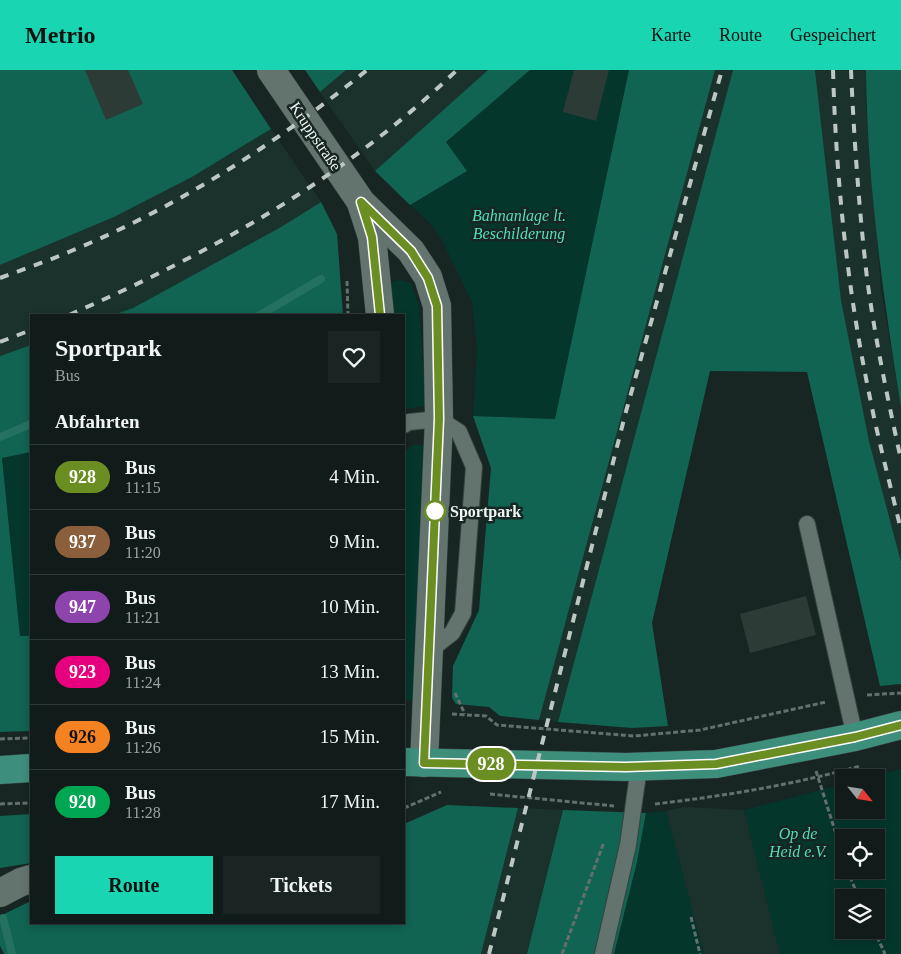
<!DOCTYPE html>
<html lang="de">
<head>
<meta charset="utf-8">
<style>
	body { margin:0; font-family:Georgia,serif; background:#1a2523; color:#f1f3f6; height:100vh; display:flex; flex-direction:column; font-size:19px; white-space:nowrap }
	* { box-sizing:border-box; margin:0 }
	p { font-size:16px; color:#9ca1a2 }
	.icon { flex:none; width:28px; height:28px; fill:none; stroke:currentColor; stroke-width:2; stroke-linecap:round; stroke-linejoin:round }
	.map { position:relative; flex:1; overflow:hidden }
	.panel { position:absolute; left:30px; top:244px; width:375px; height:610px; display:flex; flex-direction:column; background:#111c1a; border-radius:0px; box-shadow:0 2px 8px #0003,0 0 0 1px #303a39 }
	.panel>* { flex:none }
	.badge { padding:0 10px; border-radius:16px; font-size:18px; line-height:32px }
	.needle { width:32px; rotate:120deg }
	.tools { position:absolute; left:835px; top:699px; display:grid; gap:10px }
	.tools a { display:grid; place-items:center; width:50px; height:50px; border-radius:0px; background:#111c1a; box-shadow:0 2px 8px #0003,0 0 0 1px #303a39; font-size:25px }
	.map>.badge { position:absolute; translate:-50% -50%; box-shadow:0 0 0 2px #fff }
	h2 { padding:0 25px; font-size:19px; line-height:45px }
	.round { display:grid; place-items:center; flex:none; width:52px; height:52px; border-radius:0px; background:#1a2523 }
	.summary { display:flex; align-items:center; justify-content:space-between; height:85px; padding:0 25px }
	h1 { font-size:24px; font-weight:600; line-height:38px }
	.action { display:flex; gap:10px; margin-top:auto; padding:10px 25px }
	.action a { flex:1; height:58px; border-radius:0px; background:#19d5b2; color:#111; font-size:20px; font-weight:600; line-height:58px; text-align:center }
	.action a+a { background:#1a2523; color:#f1f3f6 }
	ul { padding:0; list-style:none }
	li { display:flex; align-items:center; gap:15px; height:65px; padding:0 25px; border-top:1px solid #303a39 }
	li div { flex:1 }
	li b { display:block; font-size:19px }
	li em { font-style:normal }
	li .badge { min-width:55px; font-weight:700; text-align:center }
	header { display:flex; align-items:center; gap:30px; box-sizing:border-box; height:70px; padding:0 25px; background:#19d5b2; color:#111 }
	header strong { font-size:24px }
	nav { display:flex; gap:28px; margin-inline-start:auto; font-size:18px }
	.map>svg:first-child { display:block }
	.built { fill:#1b322c }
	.green { fill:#04362c; fill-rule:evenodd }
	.forest { fill:#116352 }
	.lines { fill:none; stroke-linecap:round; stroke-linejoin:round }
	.stream { stroke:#257160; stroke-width:8 }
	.building { fill:#2c3b36 }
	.service-casing { stroke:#37423e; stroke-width:18 }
	.minor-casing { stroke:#37423e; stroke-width:29 }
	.tertiary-casing { stroke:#37423e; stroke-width:29 }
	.primary-casing { stroke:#37423e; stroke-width:29 }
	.path { stroke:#63706c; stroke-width:3; stroke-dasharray:5 2.5; stroke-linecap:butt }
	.service { stroke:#63746e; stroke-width:16 }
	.minor { stroke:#63746e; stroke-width:28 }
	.tertiary { stroke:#63746e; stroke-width:28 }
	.primary { stroke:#3e8e7c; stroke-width:28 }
	.rail { stroke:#bcc7c3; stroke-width:4; stroke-dasharray:9 9; stroke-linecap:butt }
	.line-casing { stroke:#fff; stroke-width:11 }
	.line { stroke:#6b8e23; stroke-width:8 }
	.stop-dot { fill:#fff; stroke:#6b8e23; stroke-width:2.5 }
	.labels { text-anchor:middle; stroke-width:5; stroke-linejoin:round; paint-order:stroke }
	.street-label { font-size:16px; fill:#eef7f4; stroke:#172622 }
	.park-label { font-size:16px; font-style:italic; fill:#52ddbd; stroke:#172622 }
	.stop-label { font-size:16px; font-weight:bold; fill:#eef7f4; stroke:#172622; text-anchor:start }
</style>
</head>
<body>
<header>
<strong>Metrio</strong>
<nav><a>Karte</a><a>Route</a><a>Gespeichert</a></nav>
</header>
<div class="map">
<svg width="901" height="884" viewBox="0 0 901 884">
	<rect width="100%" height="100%" fill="#172622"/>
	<!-- built -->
	<g class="built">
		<path d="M346,0H488L375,101L320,22Z"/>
		<path d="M715,0H733L558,652L539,650Z"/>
		<path d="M815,0H866V36L881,219L901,338V492L869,371L841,230Z"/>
		<path d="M271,59L321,132L281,157L133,238L113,245H31V275L0,286V195L114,147L192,107Z"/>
		<path d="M684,737L744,740L780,884H704L666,741Z"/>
		<path d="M518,738L563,740L527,884H481Z"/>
	</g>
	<!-- green -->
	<g class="green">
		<path d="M530,0H629L555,349L473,346L477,279L472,232L442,170L429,152L410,135L467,101L446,72Z"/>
		<path d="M400,210L411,213L419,236L426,336L404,339V245H394L390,218L393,211Z"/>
		<path d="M413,375H425L413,631L404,630V382Z"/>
		<path d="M31,382V566H20L2,388Z"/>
		<path d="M901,699V884H780L744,740L844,714V740H876V708L870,707ZM844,768H876V800H844ZM844,828H876V860H844Z"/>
		<path d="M666,741L704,884H614L637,792L646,743Z"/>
	</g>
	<!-- forest -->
	<g class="forest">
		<path d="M0,0H232L271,59L192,107L114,147L0,195Z"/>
		<path d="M305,0H346L320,22Z"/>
		<path d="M488,0H530L446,72L467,101L410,135L375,101Z"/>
		<path d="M629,0H715L539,650L500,646L489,637L456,634L452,628L453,596L479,540L491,398L473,346L555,349Z"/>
		<path d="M733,0H815L841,230L869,371L901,492V614L880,616L807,302L710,301L652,553L668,656L632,658L558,652Z"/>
		<path d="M866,0H901V338C883,226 867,113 866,0Z"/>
		<path d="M321,132L337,164L343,245H113L133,238L281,157Z"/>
		<path d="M31,275V382L2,388L20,566H31V661L0,662V286Z"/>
		<path d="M447,735L518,738L481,884H4L0,876V846L31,831V852H404V754Z"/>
		<path d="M563,740L646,743L637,792L614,884H527Z"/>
		<path d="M31,744V793L0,798V746Z"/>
	</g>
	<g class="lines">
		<!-- stream -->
		<g class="stream">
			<path d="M260,245L321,209"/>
			<path d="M0,367L31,354"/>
			<path d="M3,848L12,884"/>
		</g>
	</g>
	<!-- building -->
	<g class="building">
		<path d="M85,0H128L143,34L106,50Z"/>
		<path d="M574,0H609L596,51L563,42Z"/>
		<path d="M806,526L816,565L750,583L740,544Z"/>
	</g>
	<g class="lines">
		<defs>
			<g id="service">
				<path d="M404,355L409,352L439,349L459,362L474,397L463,543L452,563L429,581"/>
				<path d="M807,454L855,667"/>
				<path d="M603,884L628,775L639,697"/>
			</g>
			<path id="minor" d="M0,823L21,812L31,809"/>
			<g id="tertiary">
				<path d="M271,0L361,132L411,181L428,207L437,236L439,349L424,693"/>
				<path d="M361,133L372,167L380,245"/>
			</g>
			<g id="primary">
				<path d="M404,692L626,697L716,694L855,667L901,655"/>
				<path d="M0,700L31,698"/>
			</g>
		</defs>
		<!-- service casing -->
		<use href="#service" class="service-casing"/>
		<!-- minor casing -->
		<use href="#minor" class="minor-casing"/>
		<!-- tertiary casing -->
		<use href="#tertiary" class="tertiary-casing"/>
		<!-- primary casing -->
		<use href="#primary" class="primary-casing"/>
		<!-- path -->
		<g class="path">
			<path d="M347,211L348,245"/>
			<path d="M455,623L465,644"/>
			<path d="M867,625L901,623"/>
			<path d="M452,644L486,646L497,655L634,666L700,660L826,632"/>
			<path d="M0,669L31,668"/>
			<path d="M816,701L844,789"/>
			<path d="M490,724L614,736"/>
			<path d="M0,734L31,733"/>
			<path d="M655,734C724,726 792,715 860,696"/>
			<path d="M404,738L441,722"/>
			<path d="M847,800L859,828"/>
			<path d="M691,847L700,884"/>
			<path d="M874,860L885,884"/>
			<path d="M562,884L604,772"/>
		</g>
		<!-- service -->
		<use href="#service" class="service"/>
		<!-- minor -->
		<use href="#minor" class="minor"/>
		<!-- tertiary -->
		<use href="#tertiary" class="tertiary"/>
		<!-- primary -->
		<use href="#primary" class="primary"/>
		<!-- rail -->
		<g class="rail">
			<path d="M833,0C836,108 847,217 869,323C878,369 890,414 901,460"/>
			<path d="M851,0C854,69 859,139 867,208C875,269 888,330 901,390"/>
			<path d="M0,208C24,199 48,191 71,181C178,137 277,73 367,0"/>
			<path d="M69,245C213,182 343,109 457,0"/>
			<path d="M0,272L31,260"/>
			<path d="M489,884L625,345L722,0"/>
		</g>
	</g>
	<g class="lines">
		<defs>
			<path id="line" d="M380,245L372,167L361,132L411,181L428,208L437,236L439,349L424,693L626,697L716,694L855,667L901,655"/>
		</defs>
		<!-- line casing -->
		<use href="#line" class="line-casing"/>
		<!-- line -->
		<use href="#line" class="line"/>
	</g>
	<!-- markers -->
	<circle class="stop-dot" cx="435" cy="441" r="10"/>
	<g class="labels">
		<!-- street labels -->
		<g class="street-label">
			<text transform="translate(316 66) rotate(56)" y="6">Kruppstraße</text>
		</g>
		<!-- park labels -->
		<g class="park-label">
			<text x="519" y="151">Bahnanlage lt.<tspan x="519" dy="18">Beschilderung</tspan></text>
			<text x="798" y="769">Op de<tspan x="798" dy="18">Heid e.V.</tspan></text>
		</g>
		<!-- stop labels -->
		<g class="stop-label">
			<text x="450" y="447">Sportpark</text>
		</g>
	</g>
</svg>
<div class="tools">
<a><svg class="needle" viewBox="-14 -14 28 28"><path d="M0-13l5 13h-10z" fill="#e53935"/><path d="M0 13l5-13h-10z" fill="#9ca1a2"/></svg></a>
<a><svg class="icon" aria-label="locate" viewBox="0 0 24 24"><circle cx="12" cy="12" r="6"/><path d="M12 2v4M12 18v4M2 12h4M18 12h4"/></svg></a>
<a><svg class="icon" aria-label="layers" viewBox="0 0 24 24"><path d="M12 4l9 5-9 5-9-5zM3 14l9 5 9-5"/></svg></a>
</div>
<b class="badge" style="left:491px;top:694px;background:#6b8e23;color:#fff">928</b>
<section class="panel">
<div class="summary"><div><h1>Sportpark</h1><p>Bus</p></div><a class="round"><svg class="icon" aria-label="heart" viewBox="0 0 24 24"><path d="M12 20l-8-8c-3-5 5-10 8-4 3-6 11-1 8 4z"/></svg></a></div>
<h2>Abfahrten</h2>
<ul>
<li><span class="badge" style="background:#6b8e23;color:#fff">928</span><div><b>Bus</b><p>11:15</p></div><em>4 Min.</em></li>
<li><span class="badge" style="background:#8b5e3c;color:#fff">937</span><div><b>Bus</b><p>11:20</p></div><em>9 Min.</em></li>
<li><span class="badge" style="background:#8e44ad;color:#fff">947</span><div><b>Bus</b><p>11:21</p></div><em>10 Min.</em></li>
<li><span class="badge" style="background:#e6007e;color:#fff">923</span><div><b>Bus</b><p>11:24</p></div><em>13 Min.</em></li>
<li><span class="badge" style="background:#f58220;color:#111">926</span><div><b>Bus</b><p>11:26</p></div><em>15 Min.</em></li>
<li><span class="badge" style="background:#00a651;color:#fff">920</span><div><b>Bus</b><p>11:28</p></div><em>17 Min.</em></li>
</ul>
<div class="action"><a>Route</a><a>Tickets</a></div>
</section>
</div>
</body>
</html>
